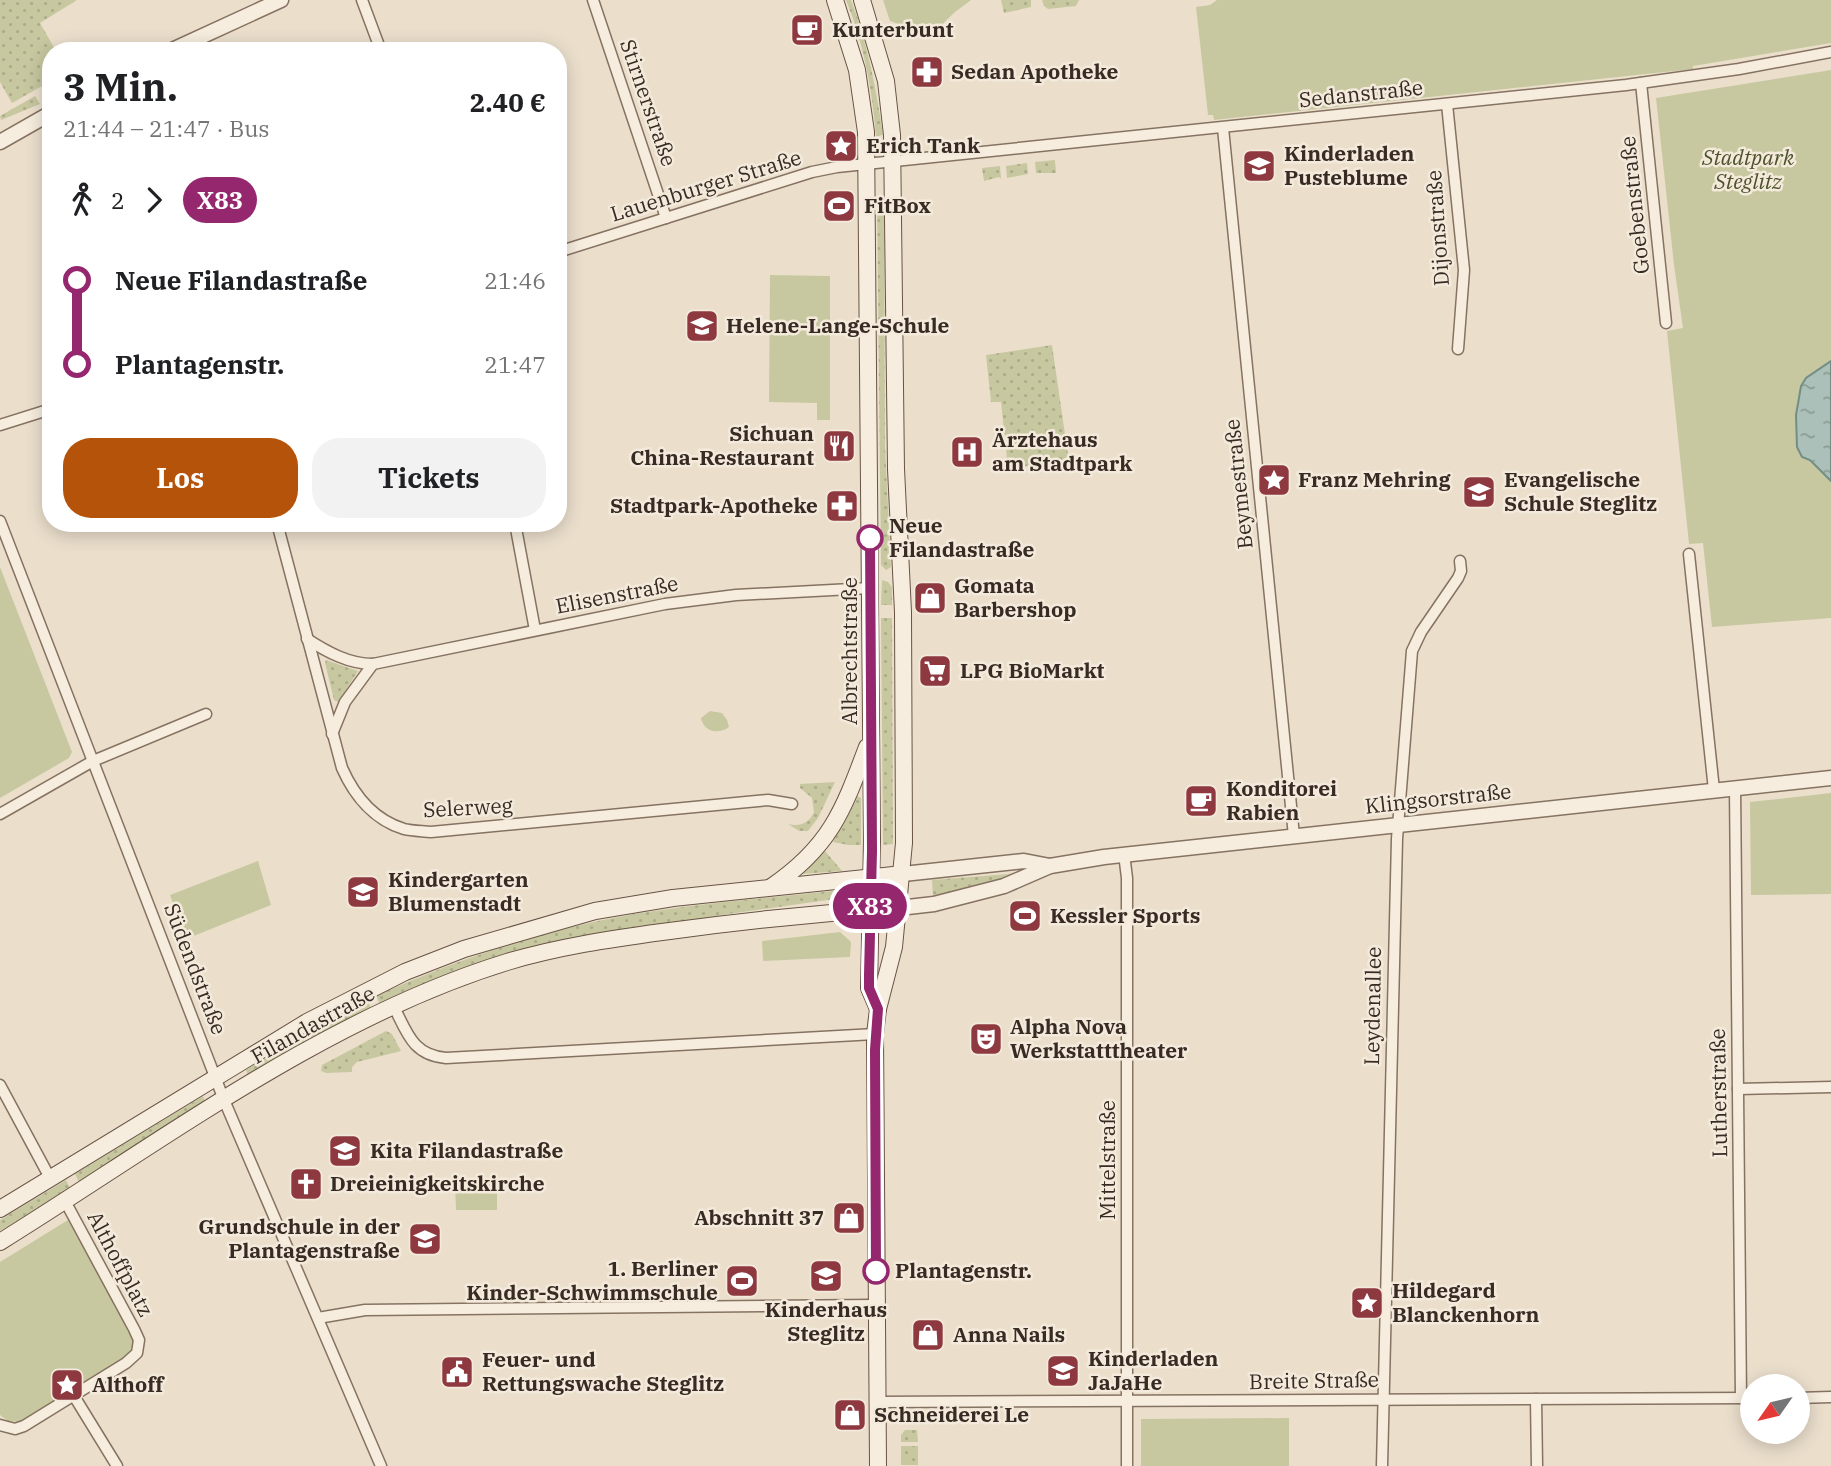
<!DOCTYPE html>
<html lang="de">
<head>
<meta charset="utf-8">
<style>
	body { margin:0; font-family:"IBM Plex Serif",serif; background:#f2f2f2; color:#202124; height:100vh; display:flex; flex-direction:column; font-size:26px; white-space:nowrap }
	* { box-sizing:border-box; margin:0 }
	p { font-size:23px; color:#757577 }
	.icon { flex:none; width:38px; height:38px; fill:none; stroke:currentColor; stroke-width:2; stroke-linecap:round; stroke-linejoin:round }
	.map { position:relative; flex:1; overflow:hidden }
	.sheet { position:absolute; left:42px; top:42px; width:525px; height:490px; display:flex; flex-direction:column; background:#fff; border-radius:28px; box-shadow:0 4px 18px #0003 }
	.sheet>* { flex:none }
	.badge { padding:0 14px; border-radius:23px; font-size:24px; line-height:46px }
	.needle { width:46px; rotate:236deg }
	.tools { position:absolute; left:1740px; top:1374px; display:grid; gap:14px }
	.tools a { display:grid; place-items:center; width:70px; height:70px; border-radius:50%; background:#fff; box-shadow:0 4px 18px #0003; font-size:35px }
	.map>.badge { position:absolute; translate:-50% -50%; box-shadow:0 0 0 4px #fff }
	.legs { display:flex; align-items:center; gap:10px; height:77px; padding:0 21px; font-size:23px }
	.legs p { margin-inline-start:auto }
	.head { display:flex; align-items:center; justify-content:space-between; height:119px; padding:0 21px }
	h1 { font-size:38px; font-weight:700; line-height:52px }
	.action { display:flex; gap:14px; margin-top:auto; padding:14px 21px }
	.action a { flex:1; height:80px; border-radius:28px; background:#b45309; color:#fff; font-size:28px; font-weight:700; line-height:80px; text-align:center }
	.action a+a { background:#f2f2f2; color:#202124 }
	ul { padding:0 21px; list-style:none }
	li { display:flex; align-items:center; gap:24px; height:84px; font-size:26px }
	li i { display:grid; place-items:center; width:10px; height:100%; margin:0 9px; background:currentColor }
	li i::after { content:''; width:18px; height:18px; margin:-9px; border:5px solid; border-radius:50%; background:#fff }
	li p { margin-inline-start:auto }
	li:first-child i { background:linear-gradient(#0000 50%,currentColor 0) }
	li:last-child i { background:linear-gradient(currentColor 50%,#0000 0) }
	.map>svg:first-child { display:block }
	.grass { fill:url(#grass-dots) }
	.park { fill:#c7c8a0 }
	.water { fill:url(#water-ripples); stroke:#738e85; stroke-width:2 }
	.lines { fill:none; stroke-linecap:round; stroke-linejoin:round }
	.minor-casing { stroke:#867261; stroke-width:13 }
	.tertiary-casing { stroke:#867261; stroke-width:17 }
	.secondary-casing { stroke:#685344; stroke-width:18 }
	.minor { stroke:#f6edde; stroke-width:10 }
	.tertiary { stroke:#f6edde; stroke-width:14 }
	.secondary { stroke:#f6edde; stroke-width:16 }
	.line-1-casing { stroke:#fff; stroke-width:16 }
	.line-1 { stroke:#95276e; stroke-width:10 }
	.stop-1-dot { fill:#fff; stroke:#95276e; stroke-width:3.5 }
	.labels { text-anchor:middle; stroke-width:5; stroke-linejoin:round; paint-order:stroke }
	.poi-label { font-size:21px; font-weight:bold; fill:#382b23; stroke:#f3eadb; text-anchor:start }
	.street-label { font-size:21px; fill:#382b23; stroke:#f3eadb }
	.park-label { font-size:21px; font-style:italic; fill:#4c522c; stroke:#f3eadb }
	.stop-label { font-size:21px; font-weight:bold; fill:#382b23; stroke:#f3eadb; text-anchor:start }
</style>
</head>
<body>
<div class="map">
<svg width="1831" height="1466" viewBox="0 0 1831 1466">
	<defs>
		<pattern id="grass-dots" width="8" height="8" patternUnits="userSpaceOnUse" patternTransform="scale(1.75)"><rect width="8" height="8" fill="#c7c8a0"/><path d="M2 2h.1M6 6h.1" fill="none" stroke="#acac8a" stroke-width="1.8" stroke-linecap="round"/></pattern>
		<pattern id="water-ripples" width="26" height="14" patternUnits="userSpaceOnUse" patternTransform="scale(1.75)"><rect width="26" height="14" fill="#abc0b8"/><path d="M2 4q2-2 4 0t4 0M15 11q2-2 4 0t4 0" fill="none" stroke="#8c9c95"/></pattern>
	</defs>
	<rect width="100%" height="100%" fill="#ebdfcc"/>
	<!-- grass -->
	<g class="grass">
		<path d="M0,0H77L40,23L56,51H51V81L12,103L0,82Z"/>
		<path d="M846,0H851C868,44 876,89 883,135L876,136C872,89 864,44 846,0Z"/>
		<path d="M1001,0H1031V7L1004,13Z"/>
		<path d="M1042,0H1079L1076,6L1048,9L1044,6Z"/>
		<path d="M35,96L40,104L1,120L0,116Z"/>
		<path d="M1055,160L1056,173H1036L1035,162Z"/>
		<path d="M1027,163L1028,174L1007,178L1006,166Z"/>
		<path d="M1000,166L1001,179L999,177L984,181L982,168Z"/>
		<path d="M877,196H884V199L885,446L891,567L886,570L881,565Z"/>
		<path d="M1052,345L1069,462L1008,468L1001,402H991L986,355Z"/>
		<path d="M882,580L888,582L892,587V605H881Z"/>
		<path d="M881,618H892L893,844L883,845Z"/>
		<path d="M326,660L358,671L338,702L334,700L325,663Z"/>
		<path d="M835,782L818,818L808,831H799L788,824C800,827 809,823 814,812L812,798L800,788V784Z"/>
		<path d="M857,796L861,798V845H848L833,842Z"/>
		<path d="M825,851L842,871L802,874V871Z"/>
		<path d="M1022,871L1023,875L933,897L932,880L1008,874Z"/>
		<path d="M842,890V898L728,914L693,921L403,994L380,1004L376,996C448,963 521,938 598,921C678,904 761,899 842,890Z"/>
		<path d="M367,1000L371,1008L319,1036L249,1078L246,1070L300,1036Z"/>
		<path d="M386,1031L392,1034L401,1051L357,1062L352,1067V1072L326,1073L321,1071L322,1065Z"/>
		<path d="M203,1096L206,1104L79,1182L75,1174Z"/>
		<path d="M66,1180L70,1188L0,1231V1220Z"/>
		<path d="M905,1430H917L918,1442H901V1435Z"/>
		<rect x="901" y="1446" width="17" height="19"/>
	</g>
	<!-- park -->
	<g class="park">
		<path d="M883,0H971L955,12L931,35L890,21Z"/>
		<path d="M1217,0H1831V43L1693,66V69L1214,120L1213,115H1208L1196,7L1210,5Z"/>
		<path d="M1831,70V618L1712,627L1703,543L1689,544L1667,331L1683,328L1674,265L1656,98Z"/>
		<path d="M770,275L830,276V420H817V403L769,402Z"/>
		<path d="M0,567L72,752L69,758L0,798Z"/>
		<path d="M710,711L722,713L727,720L729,727C718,735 704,732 701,718Z"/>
		<path d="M1831,793V894L1751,895L1750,802Z"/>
		<path d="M258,861L271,905L186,939L183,924H180L170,895Z"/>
		<path d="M840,932L851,942L850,957L763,961L762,941Z"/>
		<path d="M455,1183H497V1210H456Z"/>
		<path d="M68,1220L129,1329C133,1339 137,1346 129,1354L19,1422L8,1421L0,1415V1262Z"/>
		<path d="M1289,1418V1466H1141V1419Z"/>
	</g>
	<!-- water -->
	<path class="water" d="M1831,361V481L1810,460L1802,457L1797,447L1796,415L1801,386L1806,378Z"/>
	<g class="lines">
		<defs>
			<g id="minor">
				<path d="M362,0L381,51"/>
				<path d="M593,0L666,218"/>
				<path d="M1641,83L1666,323"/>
				<path d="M1447,104L1464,270L1458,349"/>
				<path d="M1223,128L1294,836"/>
				<path d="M558,252L812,172L837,167L1626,85L1739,69L1831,52"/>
				<path d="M0,425L51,409"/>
				<path d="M0,521L224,1100L381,1466"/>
				<path d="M277,523L342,768C354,795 374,820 404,829C412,831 422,831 431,832L768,800L792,804"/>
				<path d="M515,523L535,630"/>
				<path d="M1689,554L1714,790"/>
				<path d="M307,639C327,652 349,664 373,664L665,604L736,595L870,588"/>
				<path d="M332,734L345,702L373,664"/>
				<path d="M1735,788L1741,1398"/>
				<path d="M0,814L93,761L206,714"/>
				<path d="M1124,854L1127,878V1466"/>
				<path d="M393,1005C407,1032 412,1055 446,1058L875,1034"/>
				<path d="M0,1085L50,1178"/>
				<path d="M1738,1089L1831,1087"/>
				<path d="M318,1318L365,1310L877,1305"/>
				<path d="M74,1396L117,1466"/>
				<path d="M1797,1398L1831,1397"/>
				<path d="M1536,1399L1537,1466"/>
				<path d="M878,1402L1752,1398"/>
				<path d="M0,1425L15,1429L24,1426L126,1363L137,1353L139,1340L134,1329L65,1201"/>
				<path d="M1382,1466L1397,839L1412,651L1421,632L1458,578L1461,571L1460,561"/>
			</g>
			<g id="tertiary">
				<path d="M170,51L281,0"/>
				<path d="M0,142L51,113"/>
				<path d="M903,874L1024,861L1050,866"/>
				<path d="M899,908L934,904L1004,886L1050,866L1104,857L1831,778"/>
			</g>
			<g id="secondary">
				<path d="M835,0L857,70L866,132L872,840L869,988L878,1009"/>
				<path d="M862,0L886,81L892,135L896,469L903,612L904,843L894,947L878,1009L875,1034L878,1466"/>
				<path d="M771,887C830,847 843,811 867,747"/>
				<path d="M0,1209L307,1022L405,972L464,949L595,911L673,898L903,874"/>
				<path d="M0,1242C161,1142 325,1018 507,962C557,947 610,939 662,932C741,921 819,913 899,908"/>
			</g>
		</defs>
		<!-- minor casing -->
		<use href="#minor" class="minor-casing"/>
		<!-- tertiary casing -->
		<use href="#tertiary" class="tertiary-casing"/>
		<!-- secondary casing -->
		<use href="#secondary" class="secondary-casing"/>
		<!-- minor -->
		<use href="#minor" class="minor"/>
		<!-- tertiary -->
		<use href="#tertiary" class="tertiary"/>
		<!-- secondary -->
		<use href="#secondary" class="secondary"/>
	</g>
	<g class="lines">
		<defs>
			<path id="line-1" d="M870,538L872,851L869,975V988L878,1009L875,1050L876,1271"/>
		</defs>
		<!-- line-1 casing -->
		<use href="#line-1" class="line-1-casing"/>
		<!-- line-1 -->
		<use href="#line-1" class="line-1"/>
	</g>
	<!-- icons -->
	<defs>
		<symbol id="cafe-square" viewBox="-11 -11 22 22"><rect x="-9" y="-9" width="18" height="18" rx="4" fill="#8e3840" stroke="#f3eadb"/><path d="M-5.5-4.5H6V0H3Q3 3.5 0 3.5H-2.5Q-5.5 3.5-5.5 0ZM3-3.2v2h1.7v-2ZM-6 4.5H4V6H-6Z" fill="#fff"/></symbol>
		<symbol id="pharmacy-square" viewBox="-11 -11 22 22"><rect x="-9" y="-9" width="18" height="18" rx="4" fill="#8e3840" stroke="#f3eadb"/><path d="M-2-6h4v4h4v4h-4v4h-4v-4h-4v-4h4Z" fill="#fff"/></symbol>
		<symbol id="sight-square" viewBox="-11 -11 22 22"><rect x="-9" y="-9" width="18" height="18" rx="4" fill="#8e3840" stroke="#f3eadb"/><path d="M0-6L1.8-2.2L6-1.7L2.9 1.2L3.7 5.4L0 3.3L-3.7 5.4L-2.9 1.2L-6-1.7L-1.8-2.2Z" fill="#fff"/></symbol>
		<symbol id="school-square" viewBox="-11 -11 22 22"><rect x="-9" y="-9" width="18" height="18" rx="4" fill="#8e3840" stroke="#f3eadb"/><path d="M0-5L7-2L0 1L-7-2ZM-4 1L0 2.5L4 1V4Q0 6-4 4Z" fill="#fff"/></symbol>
		<symbol id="stadium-square" viewBox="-11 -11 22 22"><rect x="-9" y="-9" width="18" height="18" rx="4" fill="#8e3840" stroke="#f3eadb"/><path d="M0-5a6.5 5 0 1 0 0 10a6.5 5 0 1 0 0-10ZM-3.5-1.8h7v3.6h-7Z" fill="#fff"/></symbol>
		<symbol id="restaurant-square" viewBox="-11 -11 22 22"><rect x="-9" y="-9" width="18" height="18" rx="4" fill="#8e3840" stroke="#f3eadb"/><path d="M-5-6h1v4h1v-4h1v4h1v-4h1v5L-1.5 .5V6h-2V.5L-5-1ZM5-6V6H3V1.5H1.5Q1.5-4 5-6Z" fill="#fff"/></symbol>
		<symbol id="hospital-square" viewBox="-11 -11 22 22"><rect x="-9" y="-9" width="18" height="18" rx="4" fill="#8e3840" stroke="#f3eadb"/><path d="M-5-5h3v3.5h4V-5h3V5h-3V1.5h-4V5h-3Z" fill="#fff"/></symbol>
		<symbol id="shop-square" viewBox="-11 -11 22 22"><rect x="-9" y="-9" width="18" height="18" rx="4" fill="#8e3840" stroke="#f3eadb"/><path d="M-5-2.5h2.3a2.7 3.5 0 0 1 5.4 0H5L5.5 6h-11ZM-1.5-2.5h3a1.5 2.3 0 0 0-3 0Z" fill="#fff"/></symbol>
		<symbol id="supermarket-square" viewBox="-11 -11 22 22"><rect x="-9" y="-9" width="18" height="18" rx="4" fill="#8e3840" stroke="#f3eadb"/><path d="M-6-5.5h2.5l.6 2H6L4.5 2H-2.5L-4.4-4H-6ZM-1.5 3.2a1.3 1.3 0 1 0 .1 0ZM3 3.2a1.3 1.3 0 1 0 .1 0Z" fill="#fff"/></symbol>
		<symbol id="theatre-square" viewBox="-11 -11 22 22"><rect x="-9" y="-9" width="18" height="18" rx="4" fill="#8e3840" stroke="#f3eadb"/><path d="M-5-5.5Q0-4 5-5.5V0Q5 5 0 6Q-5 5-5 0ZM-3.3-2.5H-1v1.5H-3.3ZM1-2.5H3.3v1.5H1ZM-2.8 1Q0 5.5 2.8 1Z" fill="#fff"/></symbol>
		<symbol id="church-square" viewBox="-11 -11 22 22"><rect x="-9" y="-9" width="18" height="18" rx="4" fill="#8e3840" stroke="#f3eadb"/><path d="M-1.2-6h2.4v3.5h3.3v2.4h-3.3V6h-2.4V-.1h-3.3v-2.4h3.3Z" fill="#fff"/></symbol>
		<symbol id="civic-square" viewBox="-11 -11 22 22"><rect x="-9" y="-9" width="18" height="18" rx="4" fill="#8e3840" stroke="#f3eadb"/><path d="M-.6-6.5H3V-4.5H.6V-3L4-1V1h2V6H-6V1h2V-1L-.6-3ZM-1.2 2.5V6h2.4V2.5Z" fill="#fff"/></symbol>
	</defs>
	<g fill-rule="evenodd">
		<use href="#cafe-square" x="788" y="11" width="38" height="38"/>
		<use href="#pharmacy-square" x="908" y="53" width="38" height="38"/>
		<use href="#sight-square" x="822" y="127" width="38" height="38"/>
		<use href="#school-square" x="1240" y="147" width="38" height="38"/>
		<use href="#stadium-square" x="820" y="187" width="38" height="38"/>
		<use href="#school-square" x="683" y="307" width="38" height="38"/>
		<use href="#restaurant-square" x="820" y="427" width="38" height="38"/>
		<use href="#hospital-square" x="948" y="433" width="38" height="38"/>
		<use href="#sight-square" x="1255" y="461" width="38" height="38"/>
		<use href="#school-square" x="1460" y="473" width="38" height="38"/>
		<use href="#pharmacy-square" x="823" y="487" width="38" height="38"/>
		<use href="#shop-square" x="911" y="579" width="38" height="38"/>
		<use href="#supermarket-square" x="916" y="652" width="38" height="38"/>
		<use href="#cafe-square" x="1182" y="782" width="38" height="38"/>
		<use href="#school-square" x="344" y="873" width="38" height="38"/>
		<use href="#stadium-square" x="1006" y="897" width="38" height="38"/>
		<use href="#theatre-square" x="967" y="1020" width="38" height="38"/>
		<use href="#school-square" x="326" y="1132" width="38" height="38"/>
		<use href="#church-square" x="287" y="1165" width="38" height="38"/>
		<use href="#shop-square" x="830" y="1199" width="38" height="38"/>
		<use href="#school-square" x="406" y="1220" width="38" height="38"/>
		<use href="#school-square" x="807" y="1257" width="38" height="38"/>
		<use href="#stadium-square" x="723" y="1262" width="38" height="38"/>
		<use href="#sight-square" x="1348" y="1284" width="38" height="38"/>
		<use href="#shop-square" x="909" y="1316" width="38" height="38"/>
		<use href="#school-square" x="1044" y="1352" width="38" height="38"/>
		<use href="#civic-square" x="438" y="1353" width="38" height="38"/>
		<use href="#sight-square" x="48" y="1366" width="38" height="38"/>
		<use href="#shop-square" x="831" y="1396" width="38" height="38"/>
	</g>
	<!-- markers -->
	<g class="stop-1-dot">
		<circle cx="870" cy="538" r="12"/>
		<circle cx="876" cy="1271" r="12"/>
	</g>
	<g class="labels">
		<!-- poi labels -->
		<g class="poi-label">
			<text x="832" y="37">Kunterbunt</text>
			<text x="951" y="79">Sedan Apotheke</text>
			<text x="866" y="153">Erich Tank</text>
			<text x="1284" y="161">Kinderladen<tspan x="1284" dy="24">Pusteblume</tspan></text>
			<text x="864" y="213">FitBox</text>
			<text x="726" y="333">Helene-Lange-Schule</text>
			<text x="814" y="441" text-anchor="end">Sichuan<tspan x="814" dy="24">China-Restaurant</tspan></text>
			<text x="992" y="447">Ärztehaus<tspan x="992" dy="24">am Stadtpark</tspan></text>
			<text x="1298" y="487">Franz Mehring</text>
			<text x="1504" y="487">Evangelische<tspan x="1504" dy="24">Schule Steglitz</tspan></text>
			<text x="818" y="513" text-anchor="end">Stadtpark-Apotheke</text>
			<text x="954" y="593">Gomata<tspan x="954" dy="24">Barbershop</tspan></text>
			<text x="960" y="678">LPG BioMarkt</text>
			<text x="1226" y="796">Konditorei<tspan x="1226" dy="24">Rabien</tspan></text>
			<text x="388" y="887">Kindergarten<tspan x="388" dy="24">Blumenstadt</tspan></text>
			<text x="1050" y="923">Kessler Sports</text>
			<text x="1010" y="1034">Alpha Nova<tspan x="1010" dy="24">Werkstatttheater</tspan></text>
			<text x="370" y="1158">Kita Filandastraße</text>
			<text x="330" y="1191">Dreieinigkeitskirche</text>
			<text x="824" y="1225" text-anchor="end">Abschnitt 37</text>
			<text x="400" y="1234" text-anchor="end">Grundschule in der<tspan x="400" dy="24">Plantagenstraße</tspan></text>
			<text x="718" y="1276" text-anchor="end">1. Berliner<tspan x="718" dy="24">Kinder-Schwimmschule</tspan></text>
			<text x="1392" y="1298">Hildegard<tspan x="1392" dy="24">Blanckenhorn</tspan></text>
			<text x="826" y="1317" text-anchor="middle">Kinderhaus<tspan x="826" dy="24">Steglitz</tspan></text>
			<text x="953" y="1342">Anna Nails</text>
			<text x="1088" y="1366">Kinderladen<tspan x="1088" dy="24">JaJaHe</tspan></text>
			<text x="482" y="1367">Feuer- und<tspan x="482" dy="24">Rettungswache Steglitz</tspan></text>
			<text x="92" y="1392">Althoff</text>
			<text x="874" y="1422">Schneiderei Le</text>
		</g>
		<!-- street labels -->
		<g class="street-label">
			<text transform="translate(1361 94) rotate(-6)" y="7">Sedanstraße</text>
			<text transform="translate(648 103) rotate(71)" y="7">Stirnerstraße</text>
			<text transform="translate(706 186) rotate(-17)" y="7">Lauenburger Straße</text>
			<text transform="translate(1635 205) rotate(-96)" y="7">Goebenstraße</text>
			<text transform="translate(1438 228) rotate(-94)" y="7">Dijonstraße</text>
			<text transform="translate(1239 484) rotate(-96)" y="7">Beymestraße</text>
			<text transform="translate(617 595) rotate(-11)" y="7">Elisenstraße</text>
			<text transform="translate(850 651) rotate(-90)" y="7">Albrechtstraße</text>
			<text transform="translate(1438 799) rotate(-6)" y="7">Klingsorstraße</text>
			<text transform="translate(468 808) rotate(-3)" y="7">Selerweg</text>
			<text transform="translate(195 969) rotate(69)" y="7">Südendstraße</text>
			<text transform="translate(1373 1006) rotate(-89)" y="7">Leydenallee</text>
			<text transform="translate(313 1025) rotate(-29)" y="7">Filandastraße</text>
			<text transform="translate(1719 1093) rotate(-91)" y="7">Lutherstraße</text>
			<text transform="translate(1108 1160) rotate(-90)" y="7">Mittelstraße</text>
			<text transform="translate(120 1264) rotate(62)" y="7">Althoffplatz</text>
			<text transform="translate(1314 1381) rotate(-1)" y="7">Breite Straße</text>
		</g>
		<!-- park labels -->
		<g class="park-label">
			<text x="1748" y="165">Stadtpark<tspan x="1748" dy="24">Steglitz</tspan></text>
		</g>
		<!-- stop labels -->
		<g class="stop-label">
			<text x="889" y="533">Neue<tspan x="889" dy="24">Filandastraße</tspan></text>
			<text x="895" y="1278">Plantagenstr.</text>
		</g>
	</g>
</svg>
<div class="tools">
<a><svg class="needle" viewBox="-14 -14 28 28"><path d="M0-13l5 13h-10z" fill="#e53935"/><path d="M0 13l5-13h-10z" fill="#757577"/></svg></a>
</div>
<b class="badge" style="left:870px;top:906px;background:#95276e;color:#fff">X83</b>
<section class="sheet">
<div class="head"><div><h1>3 Min.</h1><p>21:44 – 21:47 · Bus</p></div><b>2.40 €</b></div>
<div class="legs"><svg class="icon" aria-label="walk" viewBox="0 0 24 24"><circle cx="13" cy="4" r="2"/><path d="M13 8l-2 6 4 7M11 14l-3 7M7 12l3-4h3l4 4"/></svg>2<svg class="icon" aria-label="forward" viewBox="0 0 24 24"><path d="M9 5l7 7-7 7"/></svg><b class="badge" style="background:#95276e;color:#fff">X83</b></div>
<ul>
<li><i style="color:#95276e"></i><b>Neue Filandastraße</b><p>21:46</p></li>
<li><i style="color:#95276e"></i><b>Plantagenstr.</b><p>21:47</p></li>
</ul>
<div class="action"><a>Los</a><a>Tickets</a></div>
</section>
</div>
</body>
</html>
